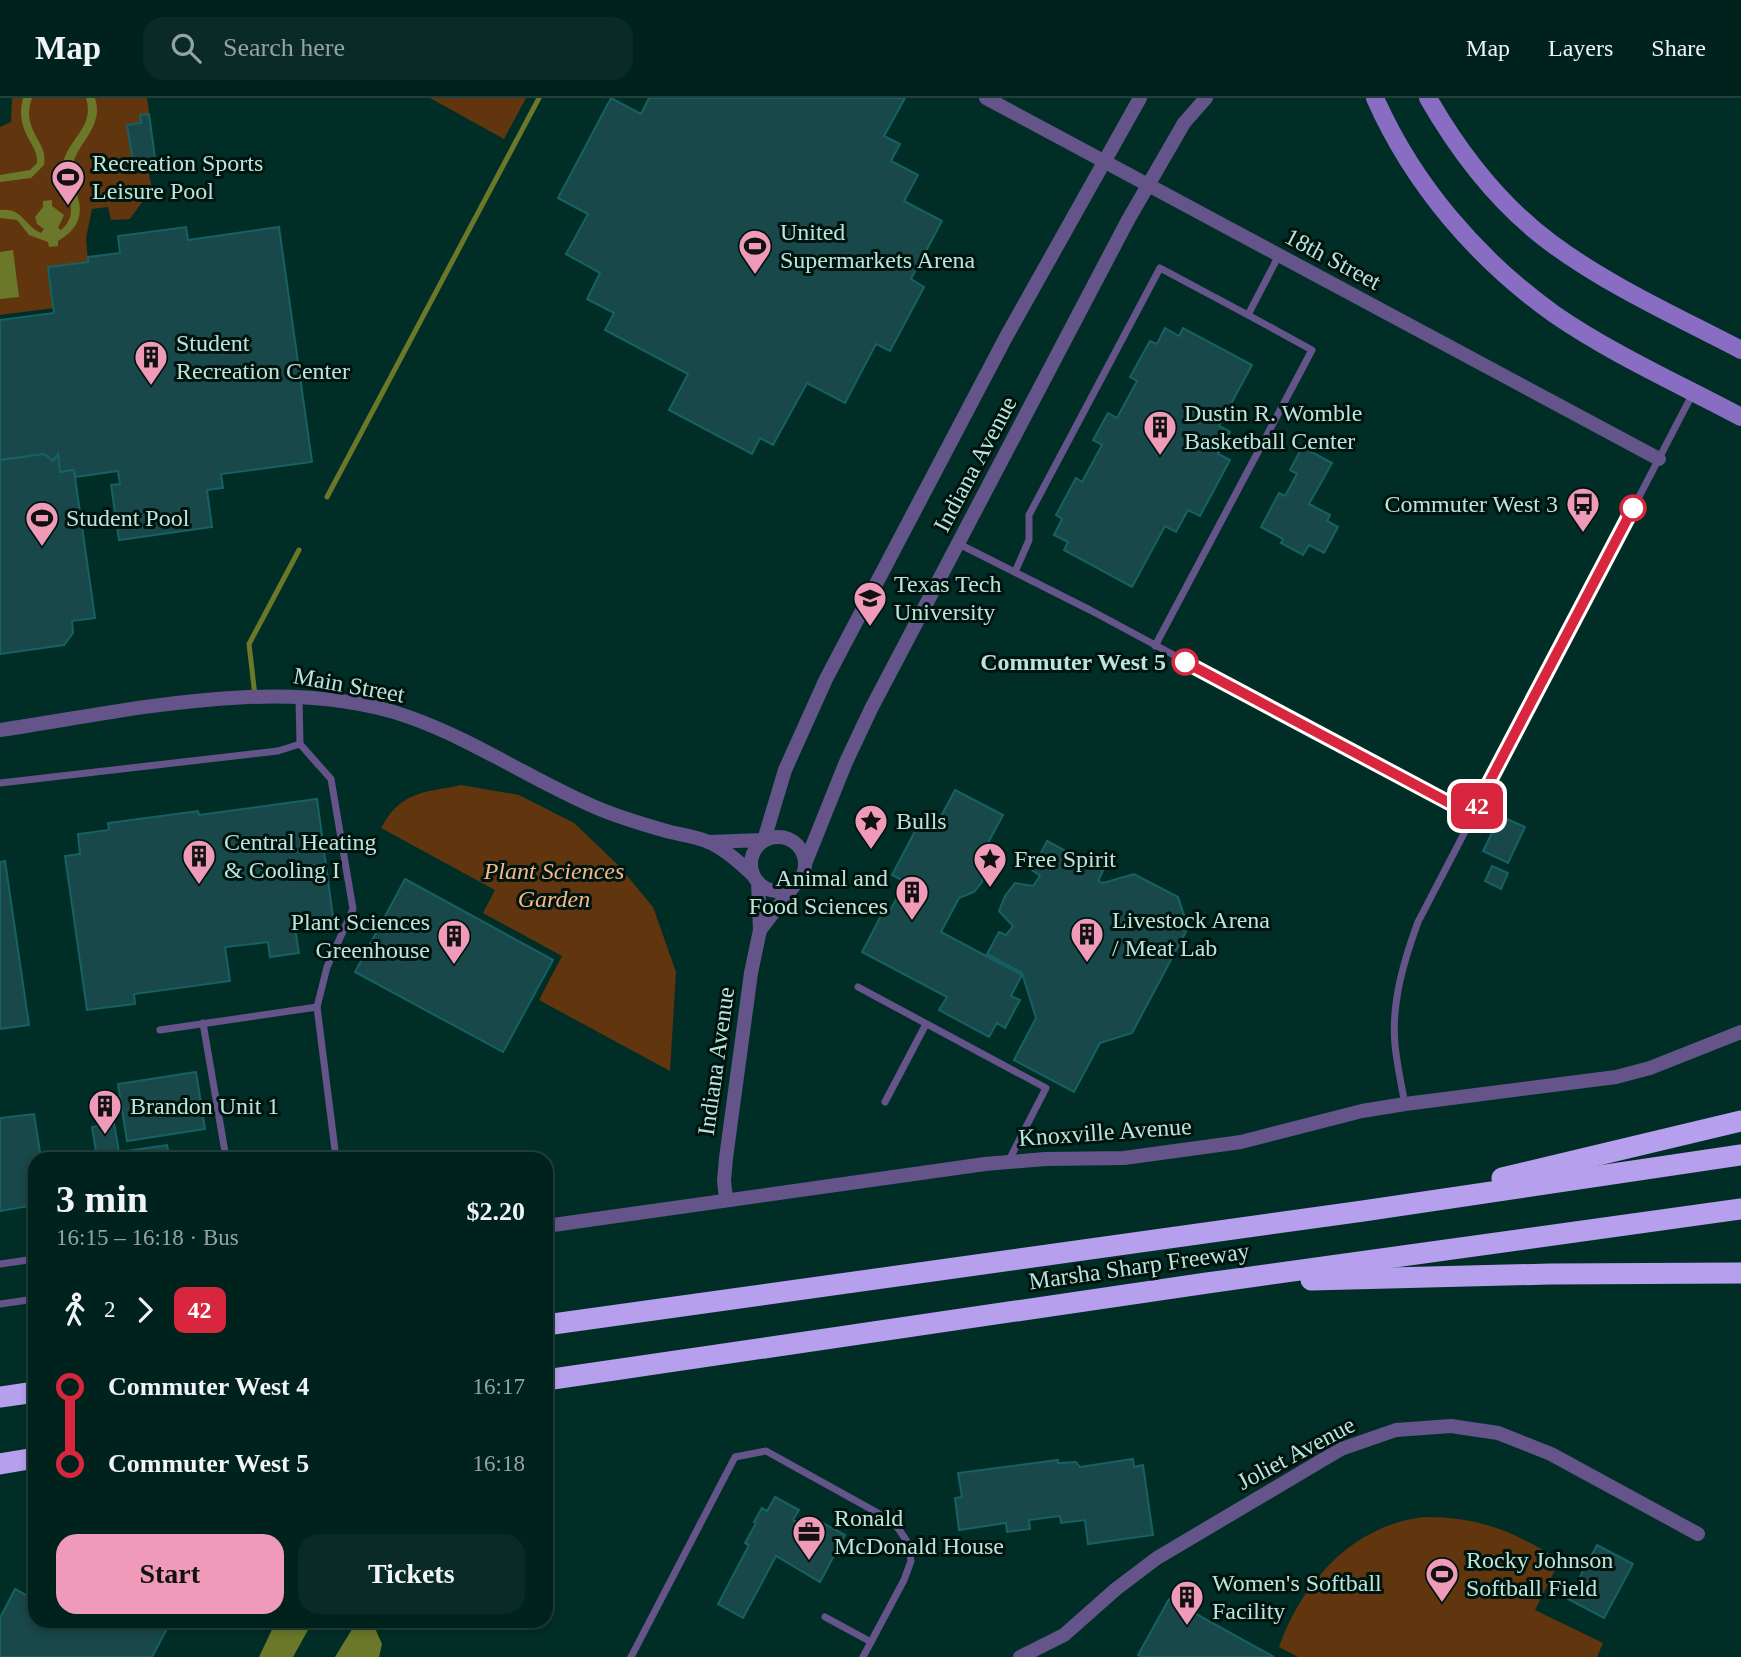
<!DOCTYPE html>
<html lang="en">
<head>
<meta charset="utf-8">
<style>
	body { margin:0; font-family:Georgia,serif; background:#0a2a25; color:#f1f3f6; height:100vh; display:flex; flex-direction:column; font-size:26px; white-space:nowrap }
	* { box-sizing:border-box; margin:0 }
	p { font-size:23px; color:#95a4a3 }
	.icon { flex:none; width:38px; height:38px; fill:none; stroke:currentColor; stroke-width:2; stroke-linecap:round; stroke-linejoin:round }
	.map { position:relative; flex:1; overflow:hidden }
	.details { position:absolute; left:28px; top:1054px; width:525px; height:476px; display:flex; flex-direction:column; background:#00221c; border-radius:21px; box-shadow:0 4px 10px #0003,0 0 0 2px #223f3b }
	.details>* { flex:none }
	.badge { padding:0 14px; border-radius:10px; font-size:24px; line-height:46px }
	.map>.badge { position:absolute; translate:-50% -50%; box-shadow:0 0 0 4px #fff }
	.legs { display:flex; align-items:center; gap:10px; height:77px; padding:0 28px; font-size:23px }
	.legs p { margin-inline-start:auto }
	.head { display:flex; align-items:center; justify-content:space-between; height:119px; padding:0 28px }
	h1 { font-size:38px; font-weight:700; line-height:52px }
	.cta { display:flex; gap:14px; margin-top:auto; padding:14px 28px }
	.cta a { flex:1; height:80px; border-radius:21px; background:#ef9ab8; color:#111; font-size:28px; font-weight:700; line-height:80px; text-align:center }
	.cta a+a { background:#0a2a25; color:#f1f3f6 }
	ul { padding:0 28px; list-style:none }
	li { display:flex; align-items:center; gap:24px; height:77px; font-size:26px }
	li i { display:grid; place-items:center; width:10px; height:100%; margin:0 9px; background:currentColor }
	li i::after { content:''; width:18px; height:18px; margin:-9px; border:5px solid; border-radius:50%; background:#00221c }
	li p { margin-inline-start:auto }
	li:first-child i { background:linear-gradient(#0000 50%,currentColor 0) }
	li:last-child i { background:linear-gradient(currentColor 50%,#0000 0) }
	header { display:flex; align-items:center; gap:42px; box-sizing:border-box; height:98px; padding:0 35px; background:#00221c; border-bottom:2px solid #223f3b }
	header strong { font-size:33px }
	nav { display:flex; gap:38px; margin-inline-start:auto; font-size:24px }
	.search { width:490px; height:63px; background:#0a2a25; display:flex; align-items:center; gap:18px; box-sizing:border-box; padding:0 24px; border-radius:21px; color:#95a4a3; font-size:26px }
	.map>svg:first-child { display:block }
	.green { fill:#61350e }
	.water { fill:#6c7829 }
	.lines { fill:none; stroke-linecap:round; stroke-linejoin:round }
	.stream { stroke:#6c7829; stroke-width:5 }
	.building { fill:#184849; stroke:#166163; stroke-width:2 }
	.service { stroke:#65548a; stroke-width:7 }
	.minor { stroke:#65548a; stroke-width:14 }
	.secondary { stroke:#886dc2; stroke-width:18 }
	.motorway { stroke:#b69fed; stroke-width:21 }
	.line-1-casing { stroke:#fff; stroke-width:16 }
	.line-1 { stroke:#d7263d; stroke-width:10 }
	.stop-1-dot { fill:#fff; stroke:#d7263d; stroke-width:3.5 }
	.labels { text-anchor:middle; stroke-width:6; stroke-linejoin:round; paint-order:stroke }
	.poi-label { font-size:24px; fill:#bde4d9; stroke:#00140f; text-anchor:start }
	.street-label { font-size:24px; fill:#bde4d9; stroke:#00140f }
	.stop-label { font-size:24px; font-weight:bold; fill:#bde4d9; stroke:#00140f; text-anchor:end }
	.park-label { font-size:24px; font-style:italic; fill:#f7b889; stroke:#00140f }
</style>
</head>
<body>
<header>
<strong>Map</strong>
<div class="search"><svg class="icon" aria-label="search" viewBox="0 0 24 24"><circle cx="10" cy="10" r="6"/><path d="M15 15l6 6"/></svg>Search here</div>
<nav><a>Map</a><a>Layers</a><a>Share</a></nav>
</header>
<div class="map">
<svg width="1741" height="1559" viewBox="0 0 1741 1559">
	<rect width="100%" height="100%" fill="#002e26"/>
	<!-- green -->
	<g class="green">
		<path d="M12,0H147L156,67L147,68L152,90L130,121L111,122L108,109L92,111L86,140L88,164L48,170L54,210L0,217V29L11,24Z"/>
		<path d="M430,0H526L504,41Z"/>
		<path d="M461,687L519,697L574,725L618,767L653,809L676,874L670,973L539,902L562,858L483,815L495,792L381,730C401,693 423,695 461,687Z"/>
		<path d="M1424,1419C1480,1419 1513,1433 1560,1462L1535,1512L1603,1545L1597,1559H1298L1279,1549C1302,1484 1353,1427 1424,1419Z"/>
	</g>
	<!-- water -->
	<g class="water">
		<path d="M23,0H32C20,33 49,43 44,67L31,80L0,84V77L30,72L37,65C39,46 14,34 23,0Z"/>
		<path d="M86,0H95C104,27 80,43 73,65C66,84 84,99 79,119C76,130 68,137 58,143V148L49,149L48,144L29,137L17,122L0,120V112C22,109 24,127 41,135L44,131L37,126L35,119L43,109V103L52,102V108L64,117L58,130L61,132C85,112 58,90 63,65C69,40 95,29 86,0Z"/>
		<path d="M13,152L19,199L0,201V154Z"/>
		<path d="M276,1523H313L293,1559H259Z"/>
		<path d="M357,1523H368L374,1528L382,1546L379,1559H335Z"/>
	</g>
	<g class="lines">
		<!-- stream -->
		<g class="stream">
			<path d="M327,399L539,0"/>
			<path d="M255,598L249,546L299,452"/>
		</g>
	</g>
	<!-- building -->
	<g class="building">
		<path d="M611,0L641,16L649,0H905L884,38L900,46L891,63L918,77L904,103L942,123L911,181L924,189L890,253L876,246L845,305L807,285L773,347L760,340L752,356L669,312L688,276L605,232L614,215L587,201L600,175L566,156L588,116L558,100Z"/>
		<path d="M149,16L156,67L147,68L146,61L133,63L127,27L141,25L140,17Z"/>
		<path d="M186,129L188,142L279,129L312,364L221,376L223,390L207,392L212,429L119,442L111,387L120,386L118,373L75,379L74,372L60,374L58,356L53,363L44,356L0,362V222L54,215L48,169L88,164V159L120,155L118,138Z"/>
		<path d="M1165,230L1179,238L1183,230L1252,267L1219,328L1230,334L1218,356L1230,362L1200,418L1188,412L1176,434L1165,428L1132,489L1064,452L1068,444L1054,437L1062,421L1056,417L1076,380L1082,384L1102,347L1093,342L1108,315L1117,320L1137,283L1130,279L1150,243L1157,246Z"/>
		<path d="M1302,349L1332,365L1309,406L1330,417L1327,423L1338,429L1324,455L1309,447L1303,457L1281,445L1283,441L1261,429L1279,395L1285,398L1297,376L1290,372Z"/>
		<path d="M44,356L53,363L58,356L60,374L74,372L95,520L72,523L73,535L64,547L0,556V362Z"/>
		<path d="M955,692L1003,717L981,758L984,772L982,784L974,794L959,800L941,834L1022,877L1011,898L1020,902L1005,930L997,925L989,939L939,912L947,899L862,854L884,812L889,814L906,784L892,777L924,716L938,724Z"/>
		<path d="M317,701L333,819L294,824L299,855L270,859L268,844L225,849L230,883L134,896L135,906L87,912L65,758L80,756L78,736L109,732L108,725L198,713L199,717Z"/>
		<path d="M1500,718L1525,729L1508,765L1483,753Z"/>
		<path d="M1047,743L1103,773L1098,783L1103,785L1134,776L1178,799L1188,830L1132,935L1100,945L1074,994L1014,962L1036,920L1022,875L987,856L999,834L1006,837L1013,828L999,813L1005,798L1015,785L1033,788L1040,778L1032,772Z"/>
		<path d="M5,763L29,927L0,931V764Z"/>
		<path d="M1492,768L1508,775L1501,791L1485,783Z"/>
		<path d="M405,781L553,862L503,954L355,874Z"/>
		<path d="M196,974L205,1031L127,1043L118,986Z"/>
		<path d="M34,1016L41,1060H35V1107L0,1113V1020Z"/>
		<path d="M114,1025L119,1054L167,1047L170,1060H97L92,1029Z"/>
		<path d="M1133,1361L1134,1369L1143,1367L1153,1437L1088,1446L1085,1422L1061,1425L1060,1418L1029,1422L1030,1431L1007,1434L1006,1425L959,1432L955,1400L962,1399L958,1375L1058,1362V1365L1076,1364L1080,1369Z"/>
		<path d="M775,1399L799,1412L793,1422L815,1434L821,1424L845,1437L820,1484L776,1458L743,1520L718,1506L749,1447L745,1445L756,1425L754,1424L762,1410L767,1413Z"/>
		<path d="M1597,1447L1633,1466L1604,1520L1568,1501Z"/>
		<path d="M15,1491L35,1502V1522H74L87,1530L91,1522H166L170,1525L152,1559H0V1520Z"/>
		<path d="M1169,1501L1274,1559H1142L1138,1557Z"/>
	</g>
	<g class="lines">
		<!-- service -->
		<g class="service">
			<path d="M959,446L1090,512L1472,717"/>
			<path d="M1015,474L1029,442V417L1160,170L1248,217L1279,157"/>
			<path d="M1155,548L1312,252L1248,217"/>
			<path d="M299,599L300,646L331,681L353,811L327,869L317,909L336,1060"/>
			<path d="M0,685L278,653L300,646"/>
			<path d="M858,889L1046,990L1008,1064"/>
			<path d="M203,925L226,1060"/>
			<path d="M160,932L317,909"/>
			<path d="M885,1004L926,926"/>
			<path d="M1405,1006C1401,986 1397,966 1395,947C1391,905 1404,862 1418,824L1693,295"/>
			<path d="M0,1166L35,1161"/>
			<path d="M0,1206L35,1201"/>
			<path d="M825,1519L871,1544"/>
			<path d="M631,1559L735,1359L766,1353L887,1420L898,1430L908,1445L911,1463L904,1482L863,1559"/>
		</g>
		<!-- minor -->
		<g class="minor">
			<path d="M986,0L1659,361"/>
			<path d="M0,632C129,613 283,575 409,619C474,642 532,682 595,709C620,720 645,727 670,734C684,737 699,739 711,745C727,753 740,765 753,777"/>
			<circle cx="778" cy="766" r="27"/>
			<path d="M709,744L764,742L785,672L826,581L1006,239L1140,0"/>
			<path d="M805,766L846,664L871,611L1128,122L1184,25L1206,0"/>
			<path d="M760,832L793,789"/>
			<path d="M726,1101L724,1083L726,1060L751,875L760,832L758,784"/>
			<path d="M546,1128L985,1066L1045,1061L1124,1060L1241,1044L1362,1013L1405,1006L1616,979L1650,970L1741,934"/>
			<path d="M1020,1559L1064,1537L1116,1491L1157,1460L1341,1351L1396,1332L1451,1328L1498,1335L1551,1356L1698,1436"/>
		</g>
		<!-- secondary -->
		<g class="secondary">
			<path d="M1375,0C1413,86 1477,161 1554,216C1612,256 1679,286 1741,319"/>
			<path d="M1428,0C1459,54 1501,108 1551,145C1609,188 1678,219 1741,252"/>
		</g>
		<!-- motorway -->
		<g class="motorway">
			<path d="M1502,1080L1741,1023"/>
			<path d="M1311,1182L1550,1176L1741,1175"/>
			<path d="M546,1227L1363,1113L1741,1057"/>
			<path d="M546,1282L1207,1185L1741,1111"/>
			<path d="M0,1299L35,1294"/>
			<path d="M0,1366L35,1360"/>
		</g>
	</g>
	<g class="lines">
		<defs>
			<path id="line-1" d="M1185,564L1472,717L1633,410"/>
		</defs>
		<!-- line-1 casing -->
		<use href="#line-1" class="line-1-casing"/>
		<!-- line-1 -->
		<use href="#line-1" class="line-1"/>
	</g>
	<!-- icons -->
	<defs>
		<symbol id="stadium-pin" viewBox="-11 -11 22 30"><path d="M0 17L-7.5 6A9.5 9.5 0 1 1 7.5 6Z" fill="#ef9ab8" stroke="#00140f"/><path d="M0-5a6.5 5 0 1 0 0 10a6.5 5 0 1 0 0-10ZM-3.5-1.8h7v3.6h-7Z" fill="#111"/></symbol>
		<symbol id="building-pin" viewBox="-11 -11 22 30"><path d="M0 17L-7.5 6A9.5 9.5 0 1 1 7.5 6Z" fill="#ef9ab8" stroke="#00140f"/><path d="M-4-6H4V6H1V3H-1V6H-4ZM-2.5-4.3h1.7v1.8h-1.7ZM.8-4.3h1.7v1.8H.8ZM-2.5-1h1.7V.8h-1.7ZM.8-1h1.7V.8H.8Z" fill="#111"/></symbol>
		<symbol id="bus-pin" viewBox="-11 -11 22 30"><path d="M0 17L-7.5 6A9.5 9.5 0 1 1 7.5 6Z" fill="#ef9ab8" stroke="#00140f"/><path d="M-5-6H5V4H4V6H2V4H-2V6H-4V4H-5ZM-3.5-4V0h7V-4ZM-3.5 1.2v1.5H-2V1.2ZM2 1.2v1.5H3.5V1.2Z" fill="#111"/></symbol>
		<symbol id="university-pin" viewBox="-11 -11 22 30"><path d="M0 17L-7.5 6A9.5 9.5 0 1 1 7.5 6Z" fill="#ef9ab8" stroke="#00140f"/><path d="M0-5L7-2L0 1L-7-2ZM-4 1L0 2.5L4 1V4Q0 6-4 4Z" fill="#111"/></symbol>
		<symbol id="sight-pin" viewBox="-11 -11 22 30"><path d="M0 17L-7.5 6A9.5 9.5 0 1 1 7.5 6Z" fill="#ef9ab8" stroke="#00140f"/><path d="M0-6L1.8-2.2L6-1.7L2.9 1.2L3.7 5.4L0 3.3L-3.7 5.4L-2.9 1.2L-6-1.7L-1.8-2.2Z" fill="#111"/></symbol>
		<symbol id="office-pin" viewBox="-11 -11 22 30"><path d="M0 17L-7.5 6A9.5 9.5 0 1 1 7.5 6Z" fill="#ef9ab8" stroke="#00140f"/><path d="M-6-3h4V-5.5h4V-3h4V5H-6ZM-1-4.5V-3h2v-1.5ZM-6 0V1H6V0Z" fill="#111"/></symbol>
	</defs>
	<g fill-rule="evenodd">
		<use href="#stadium-pin" x="49" y="60" width="38" height="52"/>
		<use href="#stadium-pin" x="736" y="129" width="38" height="52"/>
		<use href="#building-pin" x="132" y="240" width="38" height="52"/>
		<use href="#building-pin" x="1141" y="310" width="38" height="52"/>
		<use href="#bus-pin" x="1564" y="387" width="38" height="52"/>
		<use href="#stadium-pin" x="23" y="401" width="38" height="52"/>
		<use href="#university-pin" x="851" y="481" width="38" height="52"/>
		<use href="#sight-pin" x="852" y="704" width="38" height="52"/>
		<use href="#building-pin" x="180" y="739" width="38" height="52"/>
		<use href="#sight-pin" x="971" y="742" width="38" height="52"/>
		<use href="#building-pin" x="893" y="775" width="38" height="52"/>
		<use href="#building-pin" x="1068" y="817" width="38" height="52"/>
		<use href="#building-pin" x="435" y="819" width="38" height="52"/>
		<use href="#building-pin" x="86" y="989" width="38" height="52"/>
		<use href="#office-pin" x="790" y="1415" width="38" height="52"/>
		<use href="#stadium-pin" x="1423" y="1457" width="38" height="52"/>
		<use href="#building-pin" x="1168" y="1480" width="38" height="52"/>
	</g>
	<!-- markers -->
	<g class="stop-1-dot">
		<circle cx="1633" cy="410" r="12"/>
		<circle cx="1185" cy="564" r="12"/>
	</g>
	<g class="labels">
		<!-- poi labels -->
		<g class="poi-label">
			<text x="92" y="73">Recreation Sports<tspan x="92" dy="28">Leisure Pool</tspan></text>
			<text x="780" y="142">United<tspan x="780" dy="28">Supermarkets Arena</tspan></text>
			<text x="176" y="253">Student<tspan x="176" dy="28">Recreation Center</tspan></text>
			<text x="1184" y="323">Dustin R. Womble<tspan x="1184" dy="28">Basketball Center</tspan></text>
			<text x="1558" y="414" text-anchor="end">Commuter West 3</text>
			<text x="66" y="428">Student Pool</text>
			<text x="894" y="494">Texas Tech<tspan x="894" dy="28">University</tspan></text>
			<text x="896" y="731">Bulls</text>
			<text x="224" y="752">Central Heating<tspan x="224" dy="28">&amp; Cooling I</tspan></text>
			<text x="1014" y="769">Free Spirit</text>
			<text x="888" y="788" text-anchor="end">Animal and<tspan x="888" dy="28">Food Sciences</tspan></text>
			<text x="1112" y="830">Livestock Arena<tspan x="1112" dy="28">/ Meat Lab</tspan></text>
			<text x="430" y="832" text-anchor="end">Plant Sciences<tspan x="430" dy="28">Greenhouse</tspan></text>
			<text x="130" y="1016">Brandon Unit 1</text>
			<text x="834" y="1428">Ronald<tspan x="834" dy="28">McDonald House</tspan></text>
			<text x="1466" y="1470">Rocky Johnson<tspan x="1466" dy="28">Softball Field</tspan></text>
			<text x="1212" y="1493">Women's Softball<tspan x="1212" dy="28">Facility</tspan></text>
		</g>
		<!-- street labels -->
		<g class="street-label">
			<text transform="translate(1333 161) rotate(28)" y="8">18th Street</text>
			<text transform="translate(975 366) rotate(-62)" y="8">Indiana Avenue</text>
			<text transform="translate(349 587) rotate(10)" y="8">Main Street</text>
			<text transform="translate(716 963) rotate(-82)" y="8">Indiana Avenue</text>
			<text transform="translate(1105 1034) rotate(-4)" y="8">Knoxville Avenue</text>
			<text transform="translate(1139 1168) rotate(-8)" y="8">Marsha Sharp Freeway</text>
			<text transform="translate(1296 1355) rotate(-28)" y="8">Joliet Avenue</text>
		</g>
		<!-- stop labels -->
		<g class="stop-label">
			<text x="1166" y="572">Commuter West 5</text>
		</g>
		<!-- park labels -->
		<g class="park-label">
			<text x="554" y="781">Plant Sciences<tspan x="554" dy="28">Garden</tspan></text>
		</g>
	</g>
</svg>
<b class="badge" style="left:1477px;top:708px;background:#d7263d;color:#fff">42</b>
<section class="details">
<div class="head"><div><h1>3 min</h1><p>16:15 – 16:18 · Bus</p></div><b>$2.20</b></div>
<div class="legs"><svg class="icon" aria-label="walk" viewBox="0 0 24 24"><circle cx="13" cy="4" r="2"/><path d="M13 8l-2 6 4 7M11 14l-3 7M7 12l3-4h3l4 4"/></svg>2<svg class="icon" aria-label="forward" viewBox="0 0 24 24"><path d="M9 5l7 7-7 7"/></svg><b class="badge" style="background:#d7263d;color:#fff">42</b></div>
<ul>
<li><i style="color:#d7263d"></i><b>Commuter West 4</b><p>16:17</p></li>
<li><i style="color:#d7263d"></i><b>Commuter West 5</b><p>16:18</p></li>
</ul>
<div class="cta"><a>Start</a><a>Tickets</a></div>
</section>
</div>
</body>
</html>
